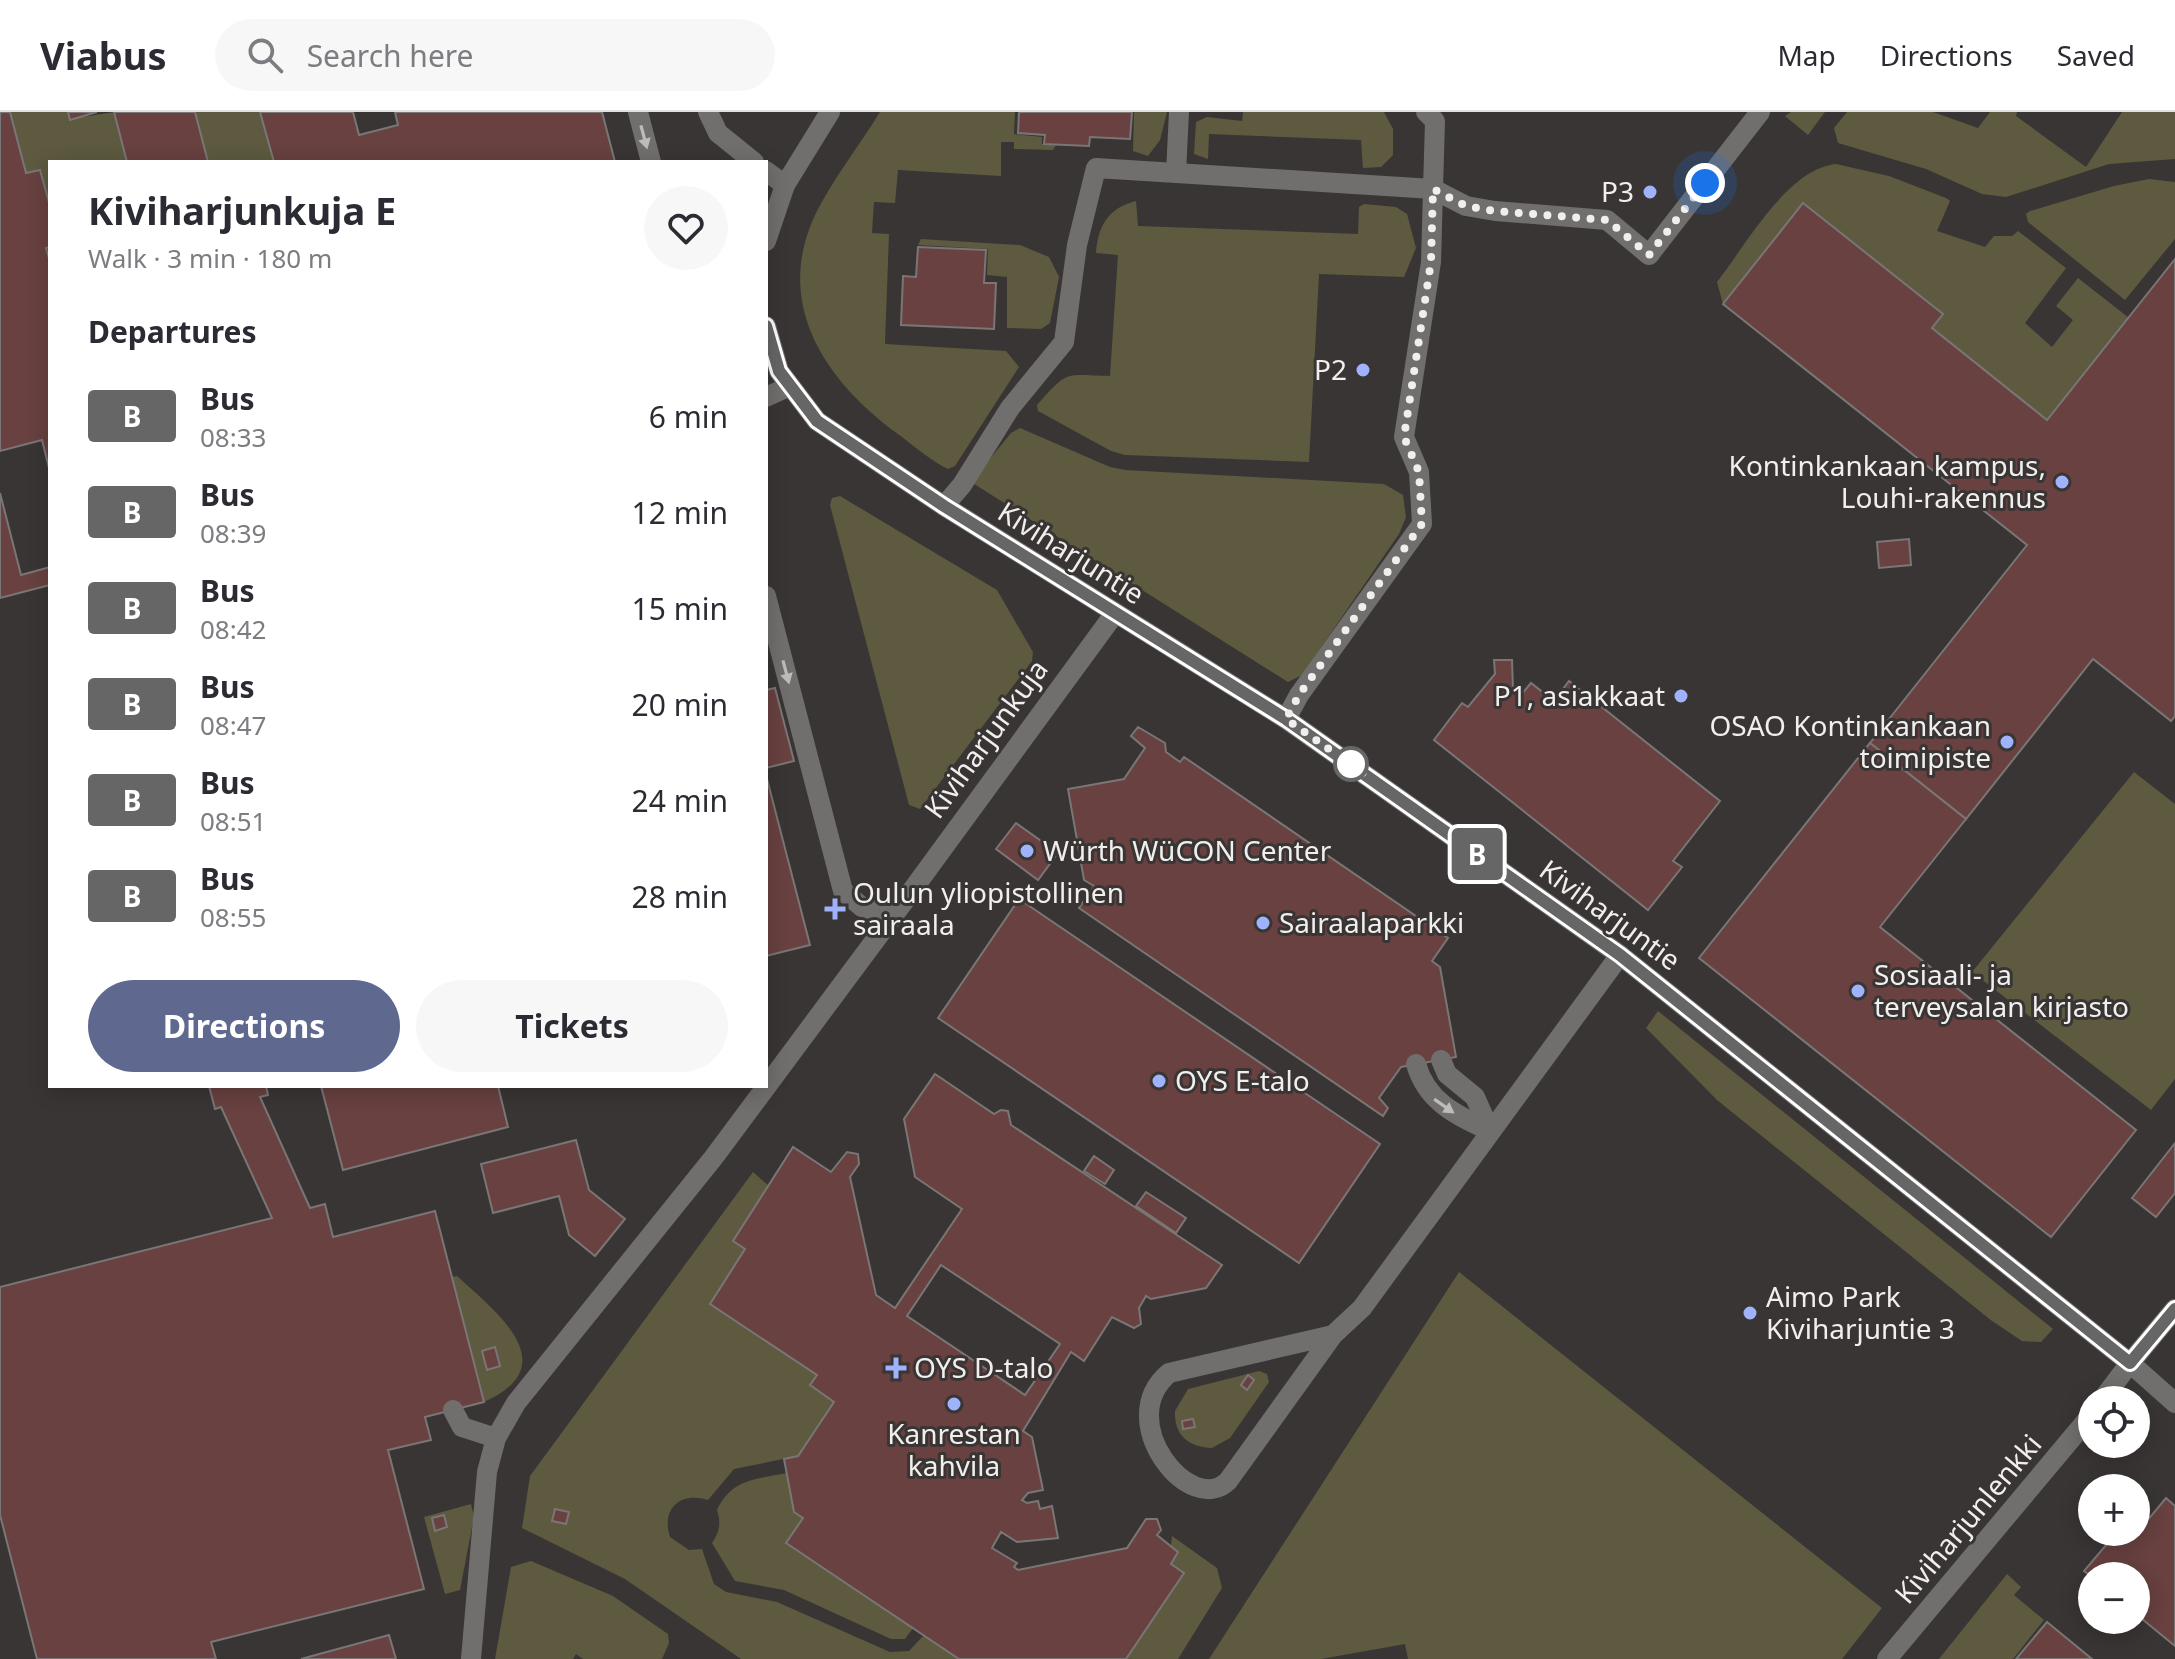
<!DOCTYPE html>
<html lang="en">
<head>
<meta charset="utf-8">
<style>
	body { margin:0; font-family:"Noto Sans",sans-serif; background:#f7f7f7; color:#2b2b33; height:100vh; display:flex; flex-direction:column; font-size:30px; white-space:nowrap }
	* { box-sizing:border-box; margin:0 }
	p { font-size:26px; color:#7c7c81 }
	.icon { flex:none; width:44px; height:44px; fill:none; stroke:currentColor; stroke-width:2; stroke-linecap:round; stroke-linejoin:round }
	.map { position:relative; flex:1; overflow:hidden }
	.panel { position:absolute; left:48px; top:48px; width:720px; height:928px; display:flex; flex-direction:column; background:#fff; border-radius:0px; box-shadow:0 4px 20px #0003 }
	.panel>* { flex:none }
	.badge { padding:0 16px; border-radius:6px; font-size:28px; line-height:52px }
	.tools { position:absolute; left:2078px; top:1274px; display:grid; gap:16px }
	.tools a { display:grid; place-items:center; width:72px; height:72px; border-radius:50%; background:#fff; box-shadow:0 4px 20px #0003; font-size:40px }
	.you { position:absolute; width:40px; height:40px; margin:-20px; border:6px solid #fff; border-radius:50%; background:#1a73e8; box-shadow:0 0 0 12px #1a73e833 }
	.map>.badge { position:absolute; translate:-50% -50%; box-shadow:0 0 0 4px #fff }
	h2 { padding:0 40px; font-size:30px; line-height:72px }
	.round { display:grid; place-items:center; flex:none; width:84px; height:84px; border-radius:42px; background:#f7f7f7 }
	.headline { display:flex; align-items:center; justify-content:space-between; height:136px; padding:0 40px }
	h1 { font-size:38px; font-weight:700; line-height:60px }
	.button { display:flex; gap:16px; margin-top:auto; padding:16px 40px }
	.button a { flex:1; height:92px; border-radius:48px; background:#5f688e; color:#fff; font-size:32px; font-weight:700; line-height:92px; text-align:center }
	.button a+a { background:#f7f7f7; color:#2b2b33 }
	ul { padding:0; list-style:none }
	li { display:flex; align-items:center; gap:24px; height:96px; padding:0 40px }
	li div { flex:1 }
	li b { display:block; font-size:30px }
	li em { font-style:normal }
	li .badge { min-width:88px; font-weight:700; text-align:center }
	header { display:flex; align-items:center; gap:48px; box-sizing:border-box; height:112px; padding:0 40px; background:#fff; border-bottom:2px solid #e1e1e2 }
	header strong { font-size:38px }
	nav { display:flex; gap:44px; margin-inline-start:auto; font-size:28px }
	.search { width:560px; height:72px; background:#f7f7f7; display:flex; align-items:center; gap:20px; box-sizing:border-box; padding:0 28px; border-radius:44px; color:#7c7c81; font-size:30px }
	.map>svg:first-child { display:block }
	.green { fill:#5d5a40 }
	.building { fill:#684140; stroke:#7a7676; stroke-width:2; fill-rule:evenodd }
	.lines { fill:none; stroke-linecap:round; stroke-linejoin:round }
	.lane { stroke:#706f6d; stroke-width:20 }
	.street { stroke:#706f6d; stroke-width:20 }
	.oneway { fill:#bdbcba }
	.line-casing { stroke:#fff; stroke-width:18 }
	.line { stroke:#666; stroke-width:12 }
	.walk { stroke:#f1efee; stroke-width:8; stroke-dasharray:0 14.4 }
	.poi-dot { fill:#9fb3fd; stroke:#393534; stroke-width:3 }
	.stop-dot { fill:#fff; stroke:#666; stroke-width:4 }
	.labels { text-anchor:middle; stroke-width:6; stroke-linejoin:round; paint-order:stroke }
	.poi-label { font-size:28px; fill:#f1efee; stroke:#393534; text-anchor:start }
	.street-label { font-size:28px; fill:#f1efee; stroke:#393534 }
</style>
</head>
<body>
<header>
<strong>Viabus</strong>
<div class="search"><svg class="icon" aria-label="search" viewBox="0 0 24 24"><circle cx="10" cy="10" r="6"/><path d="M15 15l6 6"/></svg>Search here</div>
<nav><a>Map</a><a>Directions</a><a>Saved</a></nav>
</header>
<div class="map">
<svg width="2175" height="1547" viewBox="0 0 2175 1547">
	<rect width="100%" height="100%" fill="#393534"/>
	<!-- green -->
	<g class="green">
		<path d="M10,0H68L70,7L114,0L127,50H50V94L41,58L26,61Z"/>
		<path d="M195,0H260L274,50H208Z"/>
		<path d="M880,0H1015L1014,22L1042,25V32L1056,33L1053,38L1014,37V30H1001V64L898,58L895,91L874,90L872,121L889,122L885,232L1006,239L1019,255L955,354L948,357C931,349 914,334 898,322C832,274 777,201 810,115C823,80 860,33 880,0Z"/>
		<path d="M1134,0H1167L1160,28L1148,44L1133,39Z"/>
		<path d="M1243,0H1384L1393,17V43L1381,55L1363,56L1361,28L1209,22L1208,47L1194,42L1196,10L1207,5L1242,9Z"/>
		<path d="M1791,0H1825L1808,23L1785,4Z"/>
		<path d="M1847,0H1933L1978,16L1990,0H2017L2016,4L2086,55L2122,0H2175V47L2109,52L2006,85L1982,82L1926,57L1838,31L1834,16Z"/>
		<path d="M1836,52L1889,64L1946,86L1950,89L1937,119L1985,135L1994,124H2012L2018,119L2066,156L2025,211L2052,235L2073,208L2056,194L2078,166L2129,206L2047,308L1932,216L1943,201L1804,91L1723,192L1717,170C1746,133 1787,57 1836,52Z"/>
		<path d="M2149,67L2175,70V127L2125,188L2028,110L2026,102L2030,99L2114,74Z"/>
		<path d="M1136,89L1138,114L1358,122L1359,95L1364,92L1396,95L1407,102L1416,136L1404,165L1319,162L1309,350L1125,343L1111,339L1038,299L1037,293C1069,257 1064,263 1110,264L1118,143L1096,141C1098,114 1108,96 1136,89Z"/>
		<path d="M921,127L1020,133L1049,145L1059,165L1050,211L1041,217L1007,216V165L987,163L988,137L918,133Z"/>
		<path d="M1020,316L1110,355L1125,358L1384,372L1403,383L1406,405L1399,422L1302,563L1288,570L971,370L1011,321Z"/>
		<path d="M840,384L997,478L1033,540L1032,549L920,697L909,693L830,393L832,386Z"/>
		<path d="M2134,660L2175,692V967L2151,998L1972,860Z"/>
		<path d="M1658,899L2053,1217L2041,1230L2022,1229L1992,1209L1717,988L1646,916Z"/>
		<path d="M753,1060L769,1074L745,1137L710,1192L817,1263L810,1274L834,1290L798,1344L734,1357L708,1388C680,1379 661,1397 670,1425L689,1438L702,1437L714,1472L726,1480L777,1490L890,1540L909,1539L924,1523L959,1547H741L625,1467L522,1416L530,1364Z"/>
		<path d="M1459,1160L1882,1496L1842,1547H1408L1405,1532L1321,1547H1209Z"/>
		<path d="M457,1164C495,1199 567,1253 484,1290L452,1165Z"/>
		<path d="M1259,1259L1267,1262L1269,1270L1230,1326L1212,1336C1188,1335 1174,1323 1175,1299L1188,1277Z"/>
		<path d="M787,1361L794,1400L803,1406L786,1432L913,1516L905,1527H891L784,1478L735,1469L712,1431C720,1419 721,1411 717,1398C731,1367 756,1367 787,1361Z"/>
		<path d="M471,1392L474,1405L460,1478L445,1482L424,1405Z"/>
		<path d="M1172,1424L1217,1456L1222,1476L1178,1547H1126L1184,1462L1171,1452L1178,1440L1171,1434Z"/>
		<path d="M531,1449L613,1484L668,1522L669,1531L662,1547H583L576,1542L573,1547H495L511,1455Z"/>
		<path d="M2007,1462L2021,1475L2014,1483L2044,1508L2013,1547H1939Z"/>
	</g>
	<!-- building -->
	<g class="building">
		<path d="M0,0H10L26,61L40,58L50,94V135L46,136L50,150V360L42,328L0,339Z"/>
		<path d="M68,0H97L70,8Z"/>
		<path d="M114,0H195L208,50H127Z"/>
		<path d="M260,0H353L359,23L398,13L395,0H602L615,50H274Z"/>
		<path d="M1019,0H1132L1130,27L1090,25L1089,34L1044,32L1045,23L1018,21Z"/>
		<path d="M1803,91L1943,202L1932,216L2047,308L2175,147V604L2171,609L2093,547L1966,707L1870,631L2027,433L1723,192Z"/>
		<path d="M918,135L986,138L984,171H996L994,217L901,213L903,164L916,165Z"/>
		<path d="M0,381L21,463L50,455V473L0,486Z"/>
		<path d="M1909,427L1911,453L1879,456L1877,430Z"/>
		<path d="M1494,548H1512L1513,577L1521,583L1531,571L1554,589L1569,569L1720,689L1673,749L1682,755L1648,798L1434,628L1462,591L1468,595L1495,562Z"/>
		<path d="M775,576L794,649L766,656V578Z"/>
		<path d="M1138,615L1165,631L1166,640L1180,650L1184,645L1448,826L1432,849L1440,855L1456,945L1401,955L1379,986L1388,996L1383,1004L1079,796L1094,774L1084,768L1068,677L1124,667L1145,636L1131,624Z"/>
		<path d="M1870,631L1966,707L1880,815L2136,1018L2051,1125L1699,846Z"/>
		<path d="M766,663L810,833L766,844Z"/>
		<path d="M1016,711L1058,741L1038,768L996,737Z"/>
		<path d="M1019,787L1380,1032L1299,1151L938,906Z"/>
		<path d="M935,962L994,1002L1001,998L1008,999L1011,1013L1222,1153L1206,1176L1151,1187L1146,1184L1139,1196L1141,1212L1134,1216L1112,1205L1084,1249L1071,1240L1023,1319L1032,1325L1043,1378L1028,1381L1022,1388L1027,1391L1038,1389L1040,1397L1052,1394L1058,1426L1017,1430L1001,1420L992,1436L1017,1451L1014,1455L1018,1458L1127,1436L1146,1407H1157L1161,1418L1157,1423L1178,1440L1171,1452L1184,1461L1126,1547H959L786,1431L803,1406L794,1400L784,1347L798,1344L834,1290L810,1273L817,1263L710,1192L745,1137L733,1129L793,1035L831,1060L847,1040L858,1042L859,1052L850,1065L876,1183L895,1196L962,1097L915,1065L904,1007ZM941,1153L1060,1232L1025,1283L907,1204Z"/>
		<path d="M209,974H266L268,983L260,985L310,1096L325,1092L333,1125L435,1099L484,1290L425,1305L431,1328L388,1338L424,1477L211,1530L216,1547H37L0,1403V1175L272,1106L221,995L215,997Z"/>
		<path d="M321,974H498L508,1015L343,1058Z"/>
		<path d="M576,1028L589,1078L625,1107L595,1144L569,1123L559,1084L493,1101L481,1052Z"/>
		<path d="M2175,1031V1081L2156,1105L2132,1086Z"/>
		<path d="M1094,1044L1114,1058L1105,1072L1084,1059Z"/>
		<path d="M1146,1080L1186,1106L1176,1121L1136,1094Z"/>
		<path d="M495,1235L500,1254L487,1258L482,1239Z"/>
		<path d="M1248,1263L1254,1268L1247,1278L1241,1273Z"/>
		<path d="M1193,1307L1195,1315L1183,1317L1182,1309Z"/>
		<path d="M2166,1386L2175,1394V1534L2136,1502V1464L2092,1465L2084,1459L2117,1420L2137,1421Z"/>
		<path d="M555,1397L569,1400L566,1412L552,1409Z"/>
		<path d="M444,1403L447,1415L435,1419L432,1406Z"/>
		<path d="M2047,1510L2092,1547H2016Z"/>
		<path d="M389,1523L396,1547H301Z"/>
	</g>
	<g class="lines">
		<!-- lane -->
		<g class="lane">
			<path d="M638,0L651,50"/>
			<path d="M708,0L718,21L754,50"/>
			<path d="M766,59L785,73"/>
			<path d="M1176,61L1179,0"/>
			<path d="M766,285L788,275"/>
			<path d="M944,394L962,373L1010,296L1064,230L1077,133L1096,56L1433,77L1435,9L1426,0"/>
			<path d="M766,484L843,779L862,795L893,804"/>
			<path d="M1286,607L1299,583L1422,412L1419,360L1404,325L1431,150L1433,77L1466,94L1495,99L1607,108L1649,143L1760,0"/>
			<path d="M1441,948L1447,962L1475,985L1490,1019"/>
			<path d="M1416,952C1427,990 1456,1003 1490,1019"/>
			<path d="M1333,1223L1169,1261C1112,1309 1191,1406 1228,1369L1333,1223L1362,1196L1620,843"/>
			<path d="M453,1298L462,1315L496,1326"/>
			<path d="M471,1547L487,1360L496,1326L516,1291L714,1045L905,788"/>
		</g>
		<!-- street -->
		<g class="street">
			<path d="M766,129L785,73L830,0"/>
			<path d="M766,214L779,259L817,309L944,394L1286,607L1620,843L2130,1251L2175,1197"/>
			<path d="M905,788L1115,501"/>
			<path d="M2102,1288L2130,1251L2175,1291"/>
			<path d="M1887,1547L2092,1302"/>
		</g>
	</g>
	<!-- one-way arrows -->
	<defs><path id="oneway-solid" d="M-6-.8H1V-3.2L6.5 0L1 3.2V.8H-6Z" transform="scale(2)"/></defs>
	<g class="oneway">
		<use href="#oneway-solid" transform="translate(644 25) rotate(75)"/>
		<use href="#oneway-solid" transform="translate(786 560) rotate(75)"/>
		<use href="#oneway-solid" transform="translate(1444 994) rotate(35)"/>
	</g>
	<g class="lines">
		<defs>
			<path id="line" d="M766,214L779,259L817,309L944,394L1286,607L1620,843L2130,1251L2175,1197"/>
		</defs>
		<!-- line casing -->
		<use href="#line" class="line-casing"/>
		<!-- line -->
		<use href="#line" class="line"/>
		<!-- walk -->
		<path class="walk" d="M1351,652L1363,661L1286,607L1299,583L1422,412L1419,360L1404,325L1431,150L1433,77L1466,94L1495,99L1607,108L1649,143L1705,71"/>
	</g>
	<!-- markers -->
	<g class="poi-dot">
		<circle cx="1650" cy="80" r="8"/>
		<circle cx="1363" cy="258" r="8"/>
		<circle cx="2062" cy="370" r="8"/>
		<circle cx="1681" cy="584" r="8"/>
		<circle cx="2007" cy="630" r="8"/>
		<circle cx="1027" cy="739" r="8"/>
		<path d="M831 785h8v8h8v8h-8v8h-8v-8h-8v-8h8z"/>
		<circle cx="1263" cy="811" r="8"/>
		<circle cx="1858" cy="879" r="8"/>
		<circle cx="1159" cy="969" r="8"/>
		<circle cx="1750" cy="1201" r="8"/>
		<path d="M892 1244h8v8h8v8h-8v8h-8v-8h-8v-8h8z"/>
		<circle cx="954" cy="1292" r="8"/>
	</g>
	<circle class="stop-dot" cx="1351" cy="652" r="16"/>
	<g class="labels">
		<!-- poi labels -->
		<g class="poi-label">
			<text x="1634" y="90" text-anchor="end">P3</text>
			<text x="1347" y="268" text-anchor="end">P2</text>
			<text x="2046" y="364" text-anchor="end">Kontinkankaan kampus,<tspan x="2046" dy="32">Louhi-rakennus</tspan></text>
			<text x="1665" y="594" text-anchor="end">P1, asiakkaat</text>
			<text x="1991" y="624" text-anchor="end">OSAO Kontinkankaan<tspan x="1991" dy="32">toimipiste</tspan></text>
			<text x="1043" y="749">Würth WüCON Center</text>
			<text x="853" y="791">Oulun yliopistollinen<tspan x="853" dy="32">sairaala</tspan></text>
			<text x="1279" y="821">Sairaalaparkki</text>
			<text x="1874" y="873">Sosiaali- ja<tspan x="1874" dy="32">terveysalan kirjasto</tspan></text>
			<text x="1175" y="979">OYS E-talo</text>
			<text x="1766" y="1195">Aimo Park<tspan x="1766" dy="32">Kiviharjuntie 3</tspan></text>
			<text x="914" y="1266">OYS D-talo</text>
			<text x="954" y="1332" text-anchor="middle">Kanrestan<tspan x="954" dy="32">kahvila</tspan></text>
		</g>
		<!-- street labels -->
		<g class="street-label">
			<text transform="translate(1071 441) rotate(32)" y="10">Kiviharjuntie</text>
			<text transform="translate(986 627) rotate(-54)" y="10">Kiviharjunkuja</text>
			<text transform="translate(1610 803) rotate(36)" y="10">Kiviharjuntie</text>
			<text transform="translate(1968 1407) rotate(-50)" y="10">Kiviharjunlenkki</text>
		</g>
	</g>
</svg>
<div class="tools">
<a><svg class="icon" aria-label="locate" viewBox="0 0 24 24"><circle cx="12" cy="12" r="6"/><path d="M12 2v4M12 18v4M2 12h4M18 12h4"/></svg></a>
<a>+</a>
<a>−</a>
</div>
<div class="you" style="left:1705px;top:71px"></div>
<b class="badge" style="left:1477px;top:742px;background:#666;color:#fff">B</b>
<section class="panel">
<div class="headline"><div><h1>Kiviharjunkuja E</h1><p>Walk · 3 min · 180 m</p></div><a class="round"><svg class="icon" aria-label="heart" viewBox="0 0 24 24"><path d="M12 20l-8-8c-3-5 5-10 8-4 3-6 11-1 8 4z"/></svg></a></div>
<h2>Departures</h2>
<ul>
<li><span class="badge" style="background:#666;color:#fff">B</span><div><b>Bus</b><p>08:33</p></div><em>6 min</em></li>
<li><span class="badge" style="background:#666;color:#fff">B</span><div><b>Bus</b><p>08:39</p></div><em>12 min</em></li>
<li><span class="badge" style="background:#666;color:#fff">B</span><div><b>Bus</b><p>08:42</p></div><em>15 min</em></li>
<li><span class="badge" style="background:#666;color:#fff">B</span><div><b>Bus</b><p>08:47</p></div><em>20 min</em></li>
<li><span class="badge" style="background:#666;color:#fff">B</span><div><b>Bus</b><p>08:51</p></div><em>24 min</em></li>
<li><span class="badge" style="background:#666;color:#fff">B</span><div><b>Bus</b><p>08:55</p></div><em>28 min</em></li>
</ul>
<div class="button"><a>Directions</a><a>Tickets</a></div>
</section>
</div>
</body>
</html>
